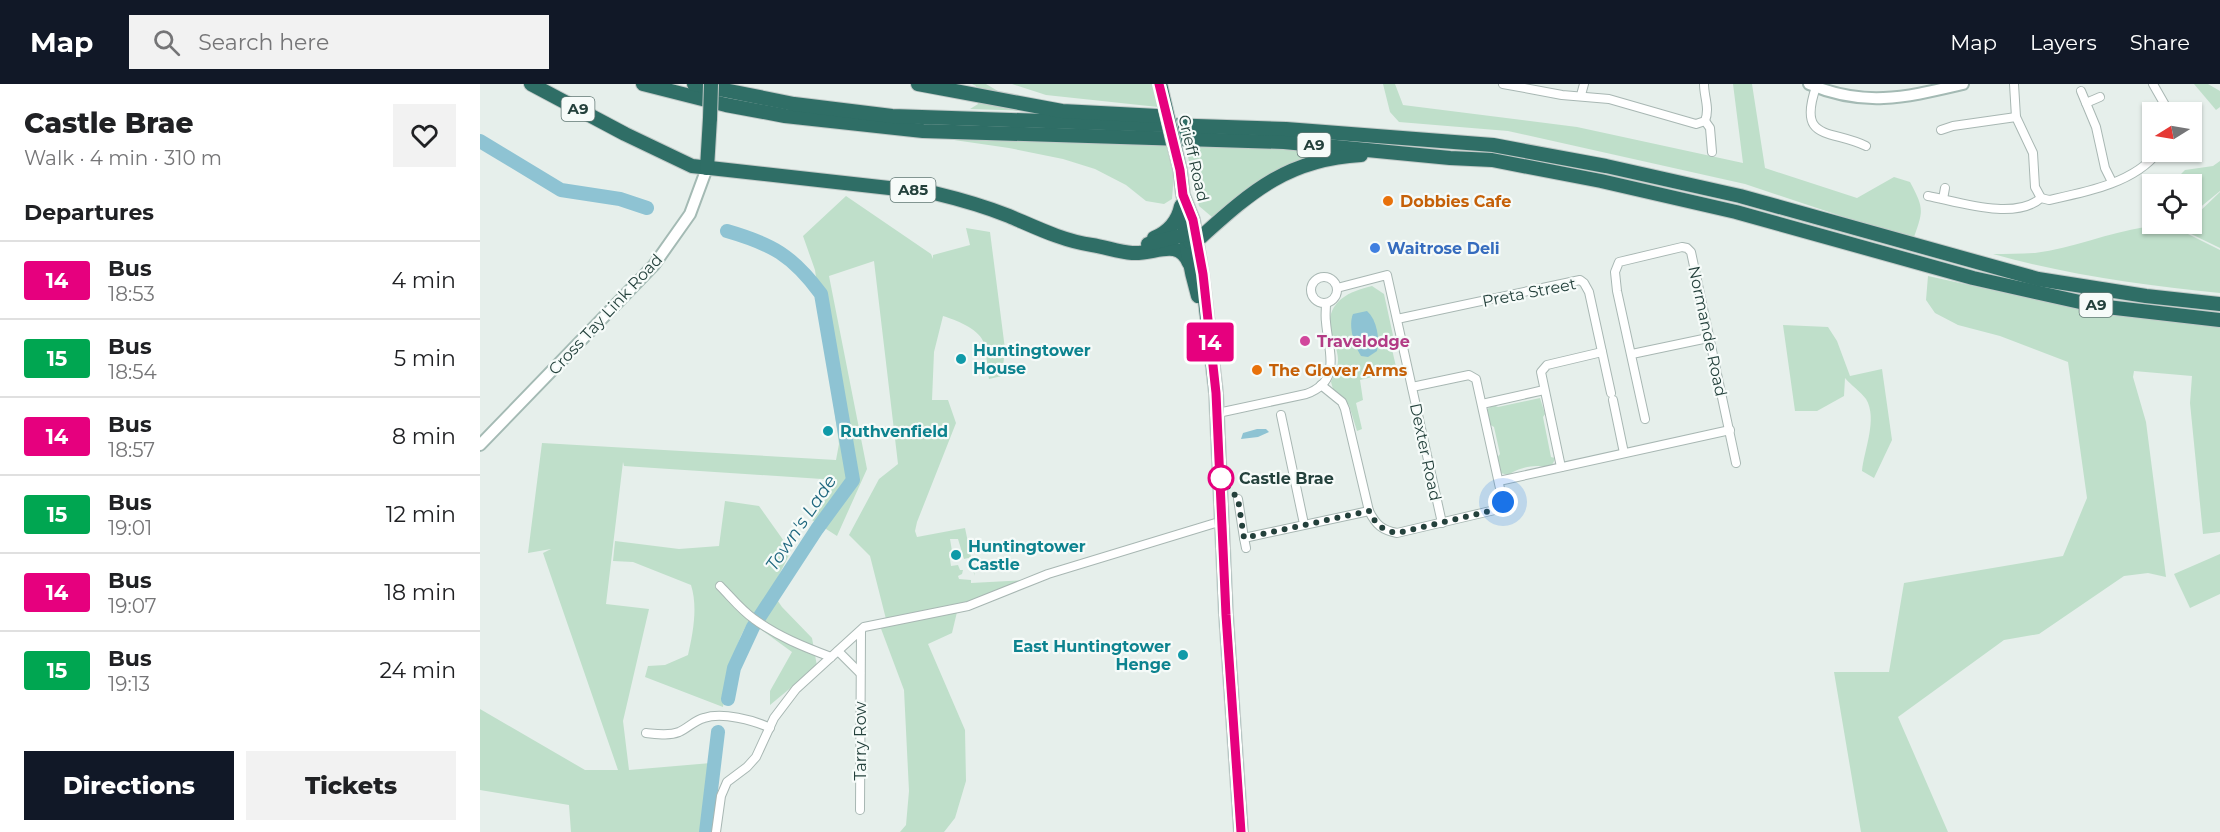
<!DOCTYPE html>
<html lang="en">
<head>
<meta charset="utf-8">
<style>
	body { margin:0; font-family:Montserrat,sans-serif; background:#f2f2f2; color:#202124; height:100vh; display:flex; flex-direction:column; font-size:22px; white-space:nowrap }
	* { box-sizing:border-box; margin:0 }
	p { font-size:20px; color:#757577 }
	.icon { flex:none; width:33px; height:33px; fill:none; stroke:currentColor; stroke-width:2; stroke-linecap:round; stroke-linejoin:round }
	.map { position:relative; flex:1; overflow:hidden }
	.side { display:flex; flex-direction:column; background:#fff; width:480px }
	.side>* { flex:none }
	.badge { padding:0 12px; border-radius:4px; font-size:21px; line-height:39px }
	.needle { width:39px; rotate:259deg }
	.controls { position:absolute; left:1662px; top:18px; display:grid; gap:12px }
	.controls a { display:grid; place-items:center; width:60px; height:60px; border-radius:0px; background:#fff; box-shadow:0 2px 4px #0004; font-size:30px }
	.you { position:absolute; width:30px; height:30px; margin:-15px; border:4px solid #fff; border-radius:50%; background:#1a73e8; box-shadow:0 0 0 9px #1a73e833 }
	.map>.badge { position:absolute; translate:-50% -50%; box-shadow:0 0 0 3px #fff }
	h2 { padding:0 24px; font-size:22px; line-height:54px }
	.round { display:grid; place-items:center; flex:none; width:63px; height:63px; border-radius:0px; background:#f2f2f2 }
	.overview { display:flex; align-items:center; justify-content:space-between; height:102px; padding:0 24px }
	h1 { font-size:28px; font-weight:800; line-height:45px }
	.action { display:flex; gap:12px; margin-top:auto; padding:12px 24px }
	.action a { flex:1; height:69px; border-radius:0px; background:#111827; color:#fff; font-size:24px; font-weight:800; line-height:69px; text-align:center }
	.action a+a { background:#f2f2f2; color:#202124 }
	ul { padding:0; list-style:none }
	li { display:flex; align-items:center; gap:18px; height:78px; padding:0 24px; border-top:2px solid #e0e0e0 }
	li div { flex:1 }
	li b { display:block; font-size:22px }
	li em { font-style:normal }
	li .badge { min-width:66px; font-weight:700; text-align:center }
	header { display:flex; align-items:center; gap:36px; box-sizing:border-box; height:84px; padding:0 30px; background:#111827; color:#fff }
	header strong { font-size:28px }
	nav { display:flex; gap:33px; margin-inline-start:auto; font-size:21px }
	.search { width:420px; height:54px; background:#f2f2f2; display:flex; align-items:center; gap:15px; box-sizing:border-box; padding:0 21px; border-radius:0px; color:#757577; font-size:22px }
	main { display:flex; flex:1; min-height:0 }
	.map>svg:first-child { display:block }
	.green { fill:#bfdfca }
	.water { fill:#8ec3d3 }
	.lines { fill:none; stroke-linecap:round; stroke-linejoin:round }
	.river { stroke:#8ec3d3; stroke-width:14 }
	.street-casing { stroke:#a8b7b3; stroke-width:10 }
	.secondary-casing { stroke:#a4bab4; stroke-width:14 }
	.highway-casing { stroke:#c2cac8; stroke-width:16 }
	.street { stroke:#fff; stroke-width:8 }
	.secondary { stroke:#fff; stroke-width:10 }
	.highway { stroke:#2f6e66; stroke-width:14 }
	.highway-bridge-casing { stroke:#c2cac8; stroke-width:16; stroke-linecap:butt }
	.highway-bridge { stroke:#2f6e66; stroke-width:14 }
	.line-casing { stroke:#fff; stroke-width:14 }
	.line { stroke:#e6007e; stroke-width:9 }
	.walk { stroke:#24413c; stroke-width:6; stroke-dasharray:0 10.8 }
	.food-dot { fill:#e8710a; stroke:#f6fbf9; stroke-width:2 }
	.shop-dot { fill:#3f7fe0; stroke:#f6fbf9; stroke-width:2 }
	.hotel-dot { fill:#d1479c; stroke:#f6fbf9; stroke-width:2 }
	.culture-dot { fill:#0f9aa8; stroke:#f6fbf9; stroke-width:2 }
	.stop-dot { fill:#fff; stroke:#e6007e; stroke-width:3 }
	.labels { text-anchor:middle; stroke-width:4.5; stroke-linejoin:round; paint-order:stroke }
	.shield { fill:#f6fbf9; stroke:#637975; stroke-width:1.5 }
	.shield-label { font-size:15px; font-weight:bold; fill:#24413c }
	.street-label { font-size:16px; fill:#24413c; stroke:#f6fbf9 }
	.food-label { font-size:16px; font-weight:bold; fill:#c56008; stroke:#f6fbf9; text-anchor:start }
	.shop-label { font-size:16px; font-weight:bold; fill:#366cbe; stroke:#f6fbf9; text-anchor:start }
	.hotel-label { font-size:16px; font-weight:bold; fill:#b23c85; stroke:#f6fbf9; text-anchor:start }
	.culture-label { font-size:16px; font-weight:bold; fill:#0d838f; stroke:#f6fbf9; text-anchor:start }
	.stop-label { font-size:16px; font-weight:bold; fill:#24413c; stroke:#f6fbf9; text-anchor:start }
	.water-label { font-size:18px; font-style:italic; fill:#1d667e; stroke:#f6fbf9 }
</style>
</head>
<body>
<header>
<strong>Map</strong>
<div class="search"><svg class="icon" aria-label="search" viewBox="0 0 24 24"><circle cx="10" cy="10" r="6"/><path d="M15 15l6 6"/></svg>Search here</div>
<nav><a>Map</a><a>Layers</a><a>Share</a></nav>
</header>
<main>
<section class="side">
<div class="overview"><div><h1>Castle Brae</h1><p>Walk · 4 min · 310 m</p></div><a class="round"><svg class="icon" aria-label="heart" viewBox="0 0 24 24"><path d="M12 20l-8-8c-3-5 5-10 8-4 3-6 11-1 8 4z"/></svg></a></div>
<h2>Departures</h2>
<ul>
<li><span class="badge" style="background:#e6007e;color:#fff">14</span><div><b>Bus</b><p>18:53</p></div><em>4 min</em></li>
<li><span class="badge" style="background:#00a651;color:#fff">15</span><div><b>Bus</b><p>18:54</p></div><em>5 min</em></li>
<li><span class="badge" style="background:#e6007e;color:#fff">14</span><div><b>Bus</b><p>18:57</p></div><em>8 min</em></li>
<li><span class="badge" style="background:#00a651;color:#fff">15</span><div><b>Bus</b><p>19:01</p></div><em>12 min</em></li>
<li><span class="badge" style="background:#e6007e;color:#fff">14</span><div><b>Bus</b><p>19:07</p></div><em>18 min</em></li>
<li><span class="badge" style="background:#00a651;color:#fff">15</span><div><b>Bus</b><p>19:13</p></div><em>24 min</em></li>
</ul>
<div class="action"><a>Directions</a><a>Tickets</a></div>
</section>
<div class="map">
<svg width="1740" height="748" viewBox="0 0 1740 748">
	<rect width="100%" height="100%" fill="#e6efeb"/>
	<!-- green -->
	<g class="green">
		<path d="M492,0H506L528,13L625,29L490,25L498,20L496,2Z"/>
		<path d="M532,0H672L675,5L678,23L566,11Z"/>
		<path d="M903,0H915L923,21L1097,43L1263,79L1253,0H1272L1285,84L1377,114L1414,93L1430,98C1445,126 1443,127 1433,156L1265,100L1028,47L919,38L910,28Z"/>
		<path d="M1714,0H1728L1740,7V23L1736,26Z"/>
		<path d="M419,48L686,57L694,89L692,115L684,120L666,117L646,101L615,85L583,75L529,64Z"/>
		<path d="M704,55L854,69L732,133L719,122Z"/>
		<path d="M1740,77V107L1712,130V100H1698L1697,94L1705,86L1733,82Z"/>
		<path d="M1740,108V164L1703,146L1695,140H1712V133L1715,132Z"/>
		<path d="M366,112L451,170L453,175V171L490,161L486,144L510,148L525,265L522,292L509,295C507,283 507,268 503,257C497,244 476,236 463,232L454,268L452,316H468L476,339L437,438L435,447L437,453L485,444L495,492L488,474L484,475L478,455H470L472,467L469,468L471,482L478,481L480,486H483L482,490L478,492L479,495L491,496V499L545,496L485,521L407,539L390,472L369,451L399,395L418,380L394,177L349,192L387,385L357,452L332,436L357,396L144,382L143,378L126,520L169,525L143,637L149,686L231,679L221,748H91L89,721L0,706V625L105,686H138L63,469L71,465L48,469L62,359L356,376L359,360L335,186L323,152Z"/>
		<path d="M1665,143L1706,149L1740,166V209C1663,201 1587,191 1513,170C1527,170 1541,170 1555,169C1593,164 1627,149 1665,143Z"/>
		<path d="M1448,192L1626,231L1740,239V448L1723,450L1710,319L1712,292L1654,287L1653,293L1666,338L1686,493L1668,489L1644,492L1559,550L1524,556L1418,633L1468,748H1381L1354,588H1409L1424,499L1583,472L1607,414L1588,278L1520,252L1478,241L1455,229L1446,216Z"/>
		<path d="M892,202L904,210L914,256L911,261L917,287L880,296L883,316L876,319L882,345L877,347L869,321L853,305L851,298C854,291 858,284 858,276C858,265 852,255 850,244C847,217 870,207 892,202Z"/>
		<path d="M1303,241L1348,243L1357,257L1370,292L1402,285L1412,356L1394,394L1382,387C1384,366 1398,335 1386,315C1381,308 1371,301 1365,294L1364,312L1337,327H1315Z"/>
		<path d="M1060,314L1065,330L1063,333L1071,373L1075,374C1072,386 1065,382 1056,382C1048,382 1034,386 1029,391L1020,389L1017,374L1020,370L1014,343L1009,340L1006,326L1013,321L1018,323Z"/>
		<path d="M245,417L279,422L311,467L291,507L302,523L332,554L337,582L290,621V607L312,568L269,537C253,562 248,594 243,623L165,593L168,582L185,581L208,571C213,549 218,523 211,501L153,478L133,477L135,457L199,465L239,462Z"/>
		<path d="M1740,470V510L1710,524L1694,490Z"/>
		<path d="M477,528L472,549L448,560L485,646L486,697L475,734L464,748H420L426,741L429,707L424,606L400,542Z"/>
	</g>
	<!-- water -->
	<g class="water">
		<path d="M887,227C897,236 900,255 897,267L888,273L881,272C874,261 868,242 873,230Z"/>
		<path d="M777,345H786L789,348L778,353L761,355L763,349Z"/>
	</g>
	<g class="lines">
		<!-- river -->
		<g class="river">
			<path d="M0,57L81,106L140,115L167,124"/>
			<path d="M247,147C292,160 312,171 341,210L373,396L337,445L273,543L254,584L248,615"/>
			<path d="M226,748L238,648"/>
		</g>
		<defs>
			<g id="street">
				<path d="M1023,0L1082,11L1129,15L1216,40L1225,37C1230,24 1224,13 1224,0"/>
				<path d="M1534,0L1536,33L1553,69L1555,103L1561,114"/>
				<path d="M1673,0L1689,28"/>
				<path d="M1336,3C1317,58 1351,45 1386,62"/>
				<path d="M1601,7L1616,43L1625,84L1632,98"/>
				<path d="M1101,11L1104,0"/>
				<path d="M1606,19L1620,13"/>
				<path d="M1225,37L1230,44L1232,68"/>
				<path d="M1461,46L1473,42L1536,33"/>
				<path d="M1448,112C1479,118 1535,137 1561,114L1569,116C1606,108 1654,99 1678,68"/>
				<path d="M1463,115L1465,104"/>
				<circle cx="844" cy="206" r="13"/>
				<path d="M857,204L907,191L962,439"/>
				<path d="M917,235L1100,196L1104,199L1109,208L1131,309"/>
				<path d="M1152,270L1228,254"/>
				<path d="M841,301L862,318L865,325L889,427C896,441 902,446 917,449L1019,425L1023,418L996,295L989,291L932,303"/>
				<path d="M1133,316L1144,369"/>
				<path d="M1002,320L1064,306"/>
				<path d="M738,329L826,310C863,297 848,266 846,238C845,232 846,225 846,219"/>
				<path d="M801,331L824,440"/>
				<path d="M1165,335L1137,207L1135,188L1139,178L1202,163L1207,164L1211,168L1256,379"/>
				<path d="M1081,383L1061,288L1067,281L1122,268"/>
				<path d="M1019,397L1250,346"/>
				<path d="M758,415L764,454L889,427"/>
				<path d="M764,454L766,464"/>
				<path d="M240,502C251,513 261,526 274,535C297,552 324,563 351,573"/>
				<path d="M358,567L380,589"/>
				<path d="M166,649C177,650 189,652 199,648C208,644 215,636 224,634C242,628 274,636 290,644"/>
				<path d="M380,726L381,547"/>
				<path d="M236,748L241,712L247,698L267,683L276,673L294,634L316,605L384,543L488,522L568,490L742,437"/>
			</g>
			<g id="secondary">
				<path d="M1329,0C1385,24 1427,13 1483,0"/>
				<path d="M0,361L174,181L210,130L227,84"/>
			</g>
			<g id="highway">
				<path d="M51,0L145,50L212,82L454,109C479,115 504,122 529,132C555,143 583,157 612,161C625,163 639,168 652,169C674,171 698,153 709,179"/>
				<path d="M163,0L246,21L305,32L443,47L804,58L970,74L1012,76L1121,97L1256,128L1493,194L1555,208L1618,222L1740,236"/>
				<path d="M214,0L314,20L412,32L806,45L1013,61L1126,82L1260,112L1558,195L1666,212L1740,220"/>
				<path d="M438,0L582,27L678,32"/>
				<path d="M227,84L230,34"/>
				<path d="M700,86L703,111L713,136L722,190L736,309L746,531L761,748"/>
				<path d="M703,119C704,152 709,181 718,212"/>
				<path d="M674,154C688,148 698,137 701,122"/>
				<path d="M710,158L721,153C773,106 809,75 881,71"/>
				<path d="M668,160L711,149"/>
			</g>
		</defs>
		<!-- street casing -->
		<use href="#street" class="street-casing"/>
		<!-- secondary casing -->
		<use href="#secondary" class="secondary-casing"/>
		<!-- highway casing -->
		<use href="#highway" class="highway-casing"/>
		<!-- street -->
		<use href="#street" class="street"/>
		<!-- secondary -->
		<use href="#secondary" class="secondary"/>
		<!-- highway -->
		<use href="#highway" class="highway"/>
		<defs>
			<g id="highway-bridge">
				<path d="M680,0L700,86"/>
				<path d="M230,34L231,0"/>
			</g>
		</defs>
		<!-- highway-bridge casing -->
		<use href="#highway-bridge" class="highway-bridge-casing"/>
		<!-- highway-bridge -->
		<use href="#highway-bridge" class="highway-bridge"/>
	</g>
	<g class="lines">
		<defs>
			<path id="line" d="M679,0L700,86L703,111L713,136L723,190L736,309L746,531L761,748"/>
		</defs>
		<!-- line casing -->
		<use href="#line" class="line-casing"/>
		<!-- line -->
		<use href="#line" class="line"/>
		<!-- walk -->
		<path class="walk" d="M741,394L758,415L764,454L889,427C896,441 902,446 917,449L1019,425L1023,418"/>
	</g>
	<!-- markers -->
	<g class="food-dot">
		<circle cx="908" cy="117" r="6"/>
		<circle cx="777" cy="286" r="6"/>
	</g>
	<circle class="shop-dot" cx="895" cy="164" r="6"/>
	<circle class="hotel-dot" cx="825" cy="257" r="6"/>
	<g class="culture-dot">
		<circle cx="481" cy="275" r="6"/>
		<circle cx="348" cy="347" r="6"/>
		<circle cx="476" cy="471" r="6"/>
		<circle cx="703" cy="571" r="6"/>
	</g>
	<circle class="stop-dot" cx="741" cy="394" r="12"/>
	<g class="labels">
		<!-- shield labels -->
		<g class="shield">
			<rect x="81.5" y="13" width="33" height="24" rx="4.5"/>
			<rect x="817.5" y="49" width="33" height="24" rx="4.5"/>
			<rect x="410.5" y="94" width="45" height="24" rx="4.5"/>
			<rect x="1599.5" y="209" width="33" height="24" rx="4.5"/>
		</g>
		<g class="shield-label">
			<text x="98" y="30">A9</text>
			<text x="834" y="66">A9</text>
			<text x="433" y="111">A85</text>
			<text x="1616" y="226">A9</text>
		</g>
		<!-- street labels -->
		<g class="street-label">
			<text transform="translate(714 74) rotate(77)" y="6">Crieff Road</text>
			<text transform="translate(1049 208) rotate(-11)" y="6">Preta Street</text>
			<text transform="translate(125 230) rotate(-47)" y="6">Cross Tay Link Road</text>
			<text transform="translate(1228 247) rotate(78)" y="6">Normande Road</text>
			<text transform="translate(946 368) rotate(78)" y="6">Dexter Road</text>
			<text transform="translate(380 657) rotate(-90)" y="6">Tarry Row</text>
		</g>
		<!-- food labels -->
		<g class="food-label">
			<text x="920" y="123">Dobbies Cafe</text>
			<text x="789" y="292">The Glover Arms</text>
		</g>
		<!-- shop labels -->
		<g class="shop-label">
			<text x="907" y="170">Waitrose Deli</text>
		</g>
		<!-- hotel labels -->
		<g class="hotel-label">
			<text x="837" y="263">Travelodge</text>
		</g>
		<!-- culture labels -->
		<g class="culture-label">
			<text x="493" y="272">Huntingtower<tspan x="493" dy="18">House</tspan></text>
			<text x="360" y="353">Ruthvenfield</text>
			<text x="488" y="468">Huntingtower<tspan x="488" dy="18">Castle</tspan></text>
			<text x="691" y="568" text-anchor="end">East Huntingtower<tspan x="691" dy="18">Henge</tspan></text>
		</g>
		<!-- stop labels -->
		<g class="stop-label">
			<text x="759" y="400">Castle Brae</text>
		</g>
		<!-- water labels -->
		<g class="water-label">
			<text transform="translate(321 439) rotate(-56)" y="6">Town's Lade</text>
		</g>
	</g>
</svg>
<div class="controls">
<a><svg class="needle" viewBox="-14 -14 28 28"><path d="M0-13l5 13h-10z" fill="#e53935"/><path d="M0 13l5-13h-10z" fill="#757577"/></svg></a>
<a><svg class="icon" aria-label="locate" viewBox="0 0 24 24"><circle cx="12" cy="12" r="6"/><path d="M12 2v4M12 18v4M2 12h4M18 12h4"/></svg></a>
</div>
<div class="you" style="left:1023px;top:418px"></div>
<b class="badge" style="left:730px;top:258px;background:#e6007e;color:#fff">14</b>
</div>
</main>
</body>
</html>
